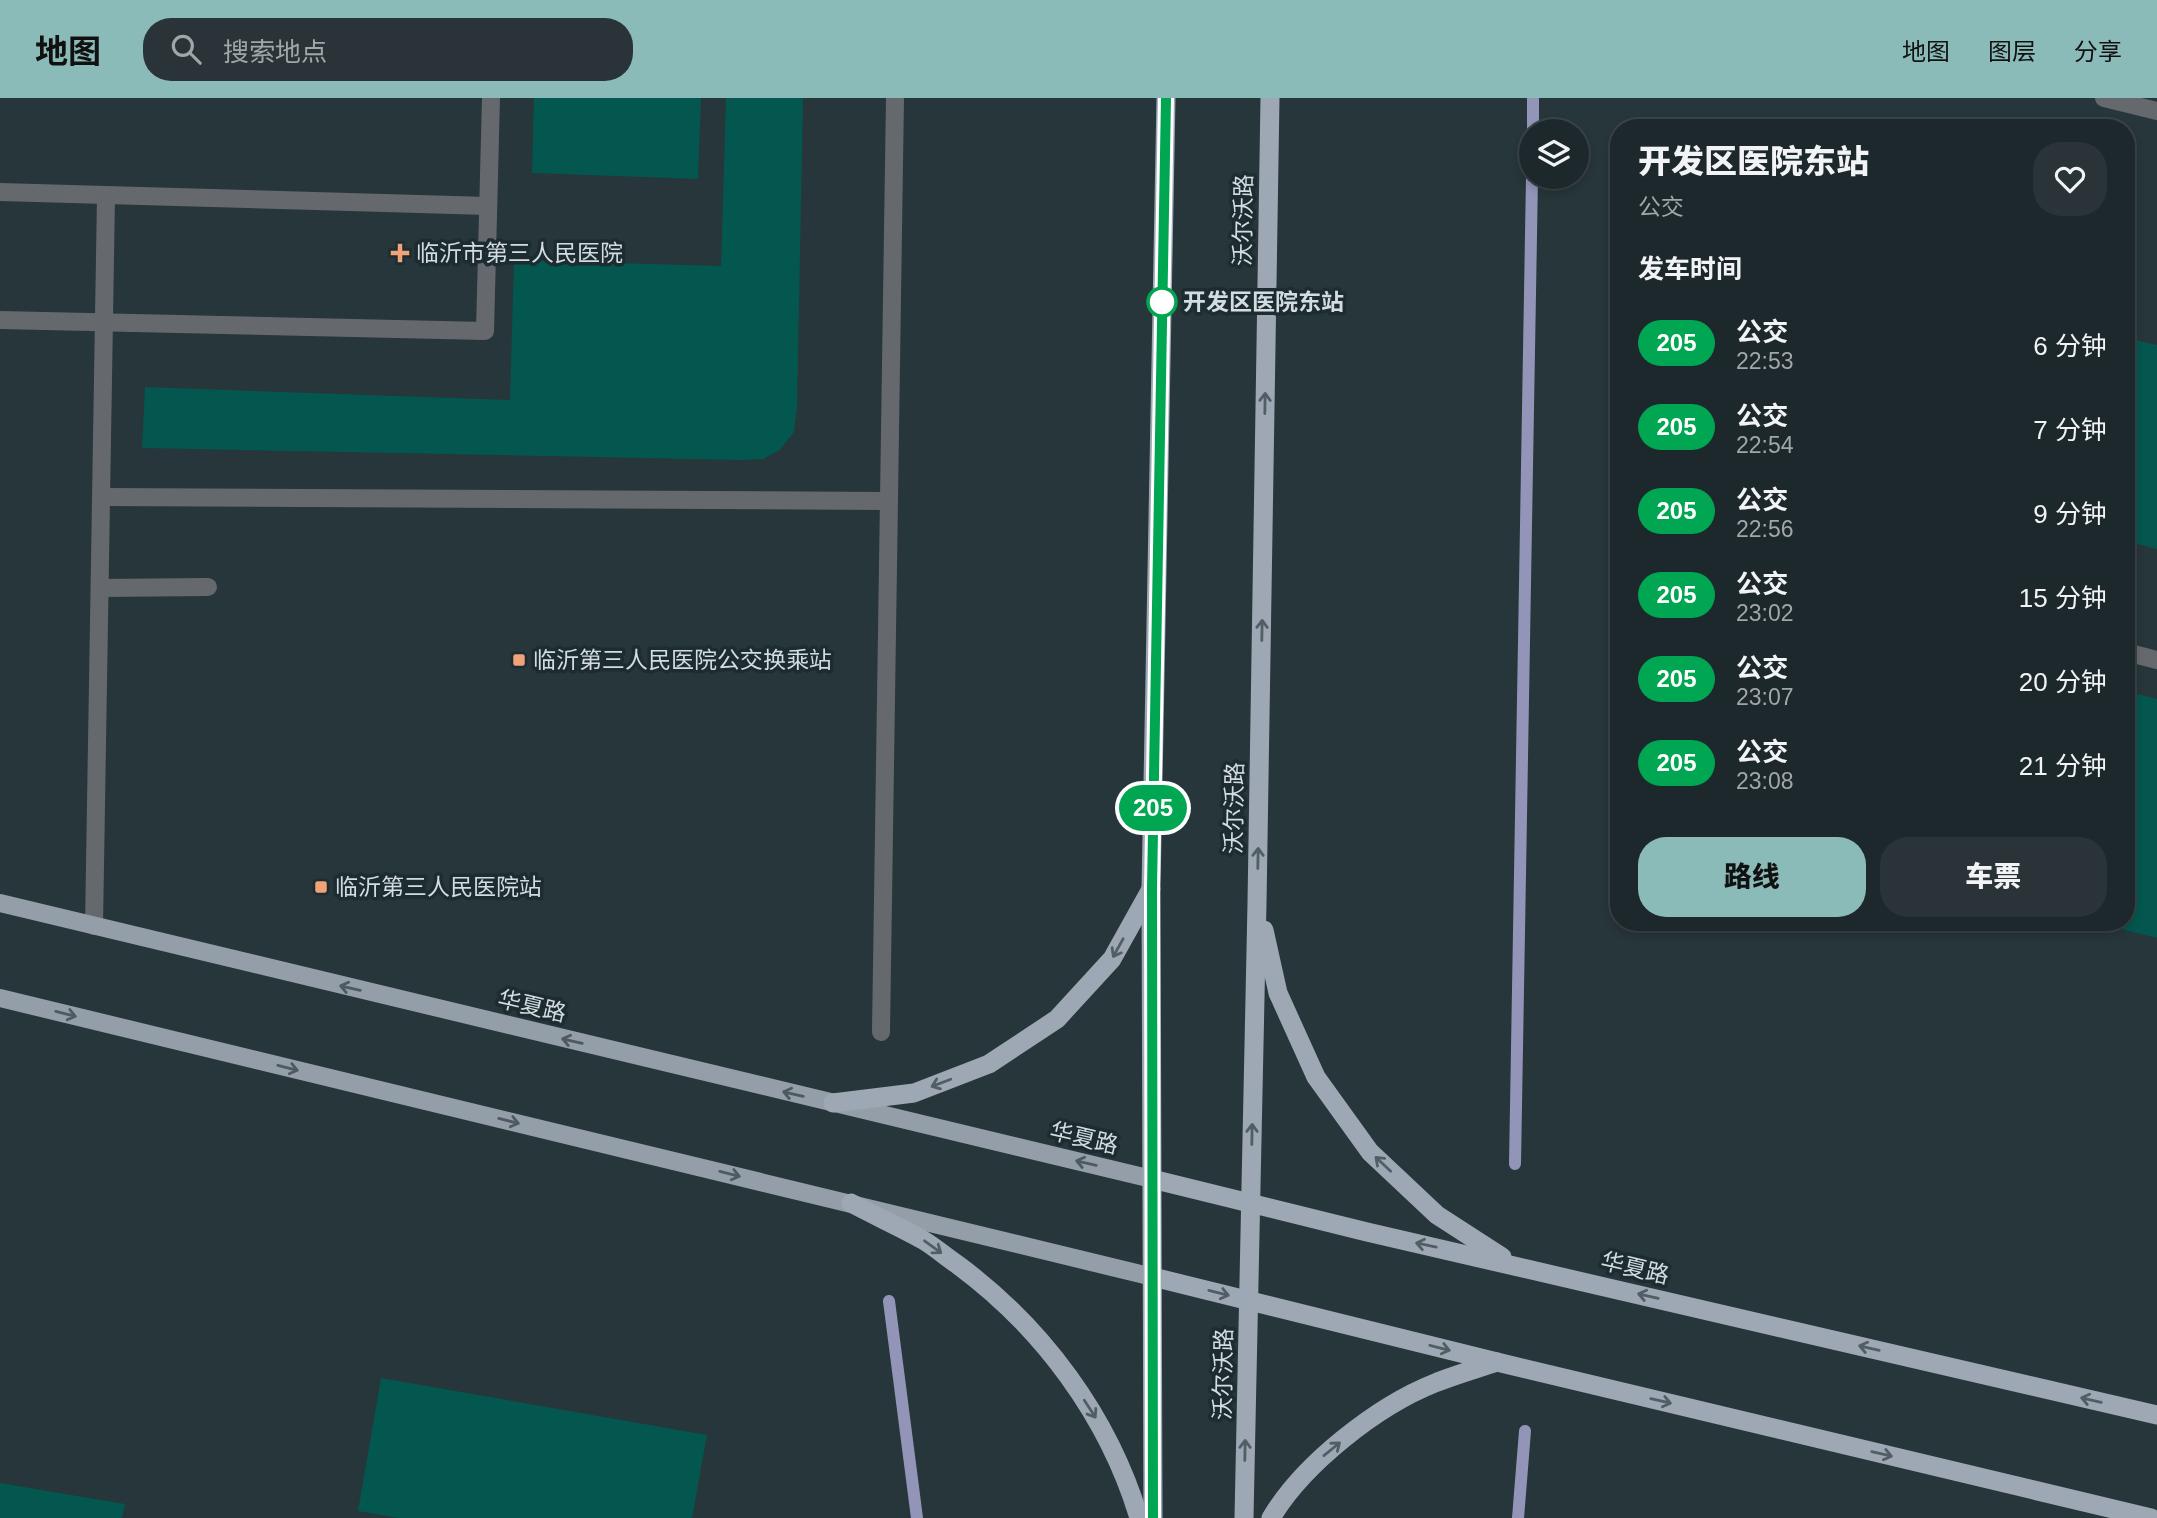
<!DOCTYPE html>
<html lang="zh">
<head>
<meta charset="utf-8">
<style>
	body { margin:0; font-family:Helvetica,"Noto Sans SC",sans-serif; background:#2a3438; color:#f1f3f6; height:100vh; display:flex; flex-direction:column; font-size:26px; white-space:nowrap }
	* { box-sizing:border-box; margin:0 }
	p { font-size:23px; color:#a0a6a9 }
	.icon { flex:none; width:38px; height:38px; fill:none; stroke:currentColor; stroke-width:2; stroke-linecap:round; stroke-linejoin:round }
	.map { position:relative; flex:1; overflow:hidden }
	.side { position:absolute; left:1610px; top:21px; width:525px; height:812px; display:flex; flex-direction:column; background:#1d282c; border-radius:28px; box-shadow:0 4px 10px #0003,0 0 0 2px #3b4448 }
	.side>* { flex:none }
	.badge { padding:0 14px; border-radius:23px; font-size:24px; line-height:46px }
	.buttons { position:absolute; left:1519px; top:21px; display:grid; gap:14px }
	.buttons a { display:grid; place-items:center; width:70px; height:70px; border-radius:50%; background:#1d282c; box-shadow:0 4px 10px #0003,0 0 0 2px #3b4448; font-size:35px }
	.map>.badge { position:absolute; translate:-50% -50%; box-shadow:0 0 0 4px #fff }
	h2 { padding:0 28px; font-size:26px; line-height:63px }
	.round { display:grid; place-items:center; flex:none; width:74px; height:74px; border-radius:28px; background:#2a3438 }
	.overview { display:flex; align-items:center; justify-content:space-between; height:119px; padding:0 28px }
	h1 { font-size:33px; font-weight:800; line-height:52px }
	.button { display:flex; gap:14px; margin-top:auto; padding:14px 28px }
	.button a { flex:1; height:80px; border-radius:28px; background:#8bbbb9; color:#111; font-size:28px; font-weight:800; line-height:80px; text-align:center }
	.button a+a { background:#2a3438; color:#f1f3f6 }
	ul { padding:0; list-style:none }
	li { display:flex; align-items:center; gap:21px; height:84px; padding:0 28px }
	li div { flex:1 }
	li b { display:block; font-size:26px }
	li em { font-style:normal }
	li .badge { min-width:77px; font-weight:700; text-align:center }
	header { display:flex; align-items:center; gap:42px; box-sizing:border-box; height:98px; padding:0 35px; background:#8bbbb9; color:#111 }
	header strong { font-size:33px }
	nav { display:flex; gap:38px; margin-inline-start:auto; font-size:24px }
	.search { width:490px; height:63px; background:#2a3438; display:flex; align-items:center; gap:18px; box-sizing:border-box; padding:0 24px; border-radius:28px; color:#a0a6a9; font-size:26px }
	.map>svg:first-child { display:block }
	.lines { fill:none; stroke-linecap:round; stroke-linejoin:round }
	.stream { stroke:#9395b8; stroke-width:12 }
	.building { fill:#03574e }
	.service { stroke:#65696e; stroke-width:18 }
	.primary { stroke:#949ea8; stroke-width:18 }
	.trunk { stroke:#9ea8b4; stroke-width:19 }
	.oneway { stroke:#515e65 }
	.oneway2 { stroke:#4d5a60 }
	.line-casing { stroke:#fff; stroke-width:16 }
	.line { stroke:#00a651; stroke-width:10 }
	.poi-dot { fill:#f0a279; stroke:#1d2c30; stroke-width:2.5 }
	.stop-dot { fill:#fff; stroke:#00a651; stroke-width:3.5 }
	.labels { text-anchor:middle; stroke-width:7; stroke-linejoin:round; paint-order:stroke }
	.street-label { font-size:23px; fill:#d3dcdf; stroke:#1d2c30 }
	.poi-label { font-size:23px; fill:#d3dcdf; stroke:#1d2c30; text-anchor:start }
	.stop-label { font-size:23px; font-weight:bold; fill:#d3dcdf; stroke:#1d2c30; text-anchor:start }
</style>
</head>
<body>
<header>
<strong>地图</strong>
<div class="search"><svg class="icon" aria-label="search" viewBox="0 0 24 24"><circle cx="10" cy="10" r="6"/><path d="M15 15l6 6"/></svg>搜索地点</div>
<nav><a>地图</a><a>图层</a><a>分享</a></nav>
</header>
<div class="map">
<svg width="2157" height="1420" viewBox="0 0 2157 1420">
	<rect width="100%" height="100%" fill="#27363a"/>
	<g class="lines">
		<!-- stream -->
		<g class="stream">
			<path d="M1533,33V0"/>
			<path d="M1515,1066L1532,79"/>
			<path d="M889,1203L917,1420"/>
			<path d="M1518,1420L1525,1333"/>
		</g>
	</g>
	<!-- building -->
	<g class="building">
		<path d="M534,0H701L698,81L532,75Z"/>
		<path d="M726,0H803L797,310L794,334L780,352L763,361L742,362L142,350L145,289L510,302L514,162L721,168Z"/>
		<path d="M2126,240L2157,247V451L2126,443Z"/>
		<path d="M2126,593L2157,601V840L2097,825L2126,824Z"/>
		<path d="M381,1280L707,1337L692,1420H399L358,1413Z"/>
		<path d="M0,1385L125,1406L122,1420H0Z"/>
	</g>
	<g class="lines">
		<!-- service -->
		<g class="service">
			<path d="M2104,0L2157,13"/>
			<path d="M0,94L488,108"/>
			<path d="M0,222L485,233L491,0"/>
			<path d="M102,399L888,403"/>
			<path d="M100,490L208,489"/>
			<path d="M2126,554L2157,562"/>
			<path d="M94,828L106,98"/>
			<path d="M881,934L895,0"/>
		</g>
		<!-- primary -->
		<g class="primary">
			<path d="M0,805L1152,1081"/>
			<path d="M0,900L1153,1179"/>
		</g>
		<!-- trunk -->
		<g class="trunk">
			<path d="M1264,832L1278,895L1316,979L1370,1054L1437,1117L1502,1159"/>
			<path d="M833,1005L914,995L989,966L1057,921L1112,861L1151,791"/>
			<path d="M1152,1081L1367,1134L2157,1317"/>
			<path d="M851,1105C875,1118 900,1129 923,1142C935,1149 946,1159 958,1167C1042,1229 1109,1319 1139,1420"/>
			<path d="M1153,1179L1497,1264L2151,1420"/>
			<path d="M1153,1420L1151,790L1166,0"/>
			<path d="M1244,1420L1257,805L1270,0"/>
			<path d="M1271,1420C1303,1366 1377,1308 1435,1285C1455,1277 1476,1271 1497,1264"/>
		</g>
	</g>
	<!-- one-way arrows -->
	<defs><path id="oneway-shaft" d="M-6 0H5M1.5-3L5.5 0L1.5 3" fill="none" stroke-width="1.6" stroke-linecap="round" stroke-linejoin="round" transform="scale(1.75)"/></defs>
	<g class="oneway">
		<use href="#oneway-shaft" transform="translate(1265 305) rotate(-89)"/>
		<use href="#oneway-shaft" transform="translate(1262 532) rotate(-89)"/>
		<use href="#oneway-shaft" transform="translate(1258 760) rotate(-89)"/>
		<use href="#oneway-shaft" transform="translate(1118 850) rotate(119)"/>
		<use href="#oneway-shaft" transform="translate(941 985) rotate(159)"/>
		<use href="#oneway-shaft" transform="translate(1252 1036) rotate(-89)"/>
		<use href="#oneway-shaft" transform="translate(1383 1066) rotate(-137)"/>
		<use href="#oneway-shaft" transform="translate(1426 1147) rotate(-168)"/>
		<use href="#oneway-shaft" transform="translate(933 1149) rotate(36)"/>
		<use href="#oneway-shaft" transform="translate(1219 1195) rotate(14)"/>
		<use href="#oneway-shaft" transform="translate(1648 1198) rotate(-167)"/>
		<use href="#oneway-shaft" transform="translate(1440 1250) rotate(14)"/>
		<use href="#oneway-shaft" transform="translate(1869 1250) rotate(-167)"/>
		<use href="#oneway-shaft" transform="translate(2091 1302) rotate(-167)"/>
		<use href="#oneway-shaft" transform="translate(1661 1303) rotate(13)"/>
		<use href="#oneway-shaft" transform="translate(1090 1311) rotate(57)"/>
		<use href="#oneway-shaft" transform="translate(1332 1351) rotate(-39)"/>
		<use href="#oneway-shaft" transform="translate(1245 1352) rotate(-89)"/>
		<use href="#oneway-shaft" transform="translate(1882 1356) rotate(13)"/>
	</g>
	<g class="oneway2">
		<use href="#oneway-shaft" transform="translate(350 890) rotate(-167)"/>
		<use href="#oneway-shaft" transform="translate(66 916) rotate(14)"/>
		<use href="#oneway-shaft" transform="translate(572 943) rotate(-167)"/>
		<use href="#oneway-shaft" transform="translate(288 970) rotate(14)"/>
		<use href="#oneway-shaft" transform="translate(793 996) rotate(-167)"/>
		<use href="#oneway-shaft" transform="translate(509 1023) rotate(14)"/>
		<use href="#oneway-shaft" transform="translate(1086 1065) rotate(-167)"/>
		<use href="#oneway-shaft" transform="translate(730 1076) rotate(14)"/>
	</g>
	<g class="lines">
		<defs>
			<path id="line" d="M1153,1420L1152,790L1166,0"/>
		</defs>
		<!-- line casing -->
		<use href="#line" class="line-casing"/>
		<!-- line -->
		<use href="#line" class="line"/>
	</g>
	<!-- markers -->
	<g class="poi-dot">
		<path d="M396.5 144.5h7v7h7v7h-7v7h-7v-7h-7v-7h7z"/>
		<rect x="512" y="555" width="14" height="14" rx="3.5"/>
		<rect x="314" y="782" width="14" height="14" rx="3.5"/>
	</g>
	<circle class="stop-dot" cx="1162" cy="204" r="14"/>
	<g class="labels">
		<!-- street labels -->
		<g class="street-label">
			<text transform="translate(1243 122) rotate(-89)" y="8">沃尔沃路</text>
			<text transform="translate(1234 710) rotate(-89)" y="8">沃尔沃路</text>
			<text transform="translate(532 908) rotate(13)" y="8">华夏路</text>
			<text transform="translate(1084 1040) rotate(13)" y="8">华夏路</text>
			<text transform="translate(1635 1170) rotate(13)" y="8">华夏路</text>
			<text transform="translate(1223 1276) rotate(-89)" y="8">沃尔沃路</text>
		</g>
		<!-- poi labels -->
		<g class="poi-label">
			<text x="416" y="163">临沂市第三人民医院</text>
			<text x="533" y="570">临沂第三人民医院公交换乘站</text>
			<text x="335" y="797">临沂第三人民医院站</text>
		</g>
		<!-- stop labels -->
		<g class="stop-label">
			<text x="1183" y="212">开发区医院东站</text>
		</g>
	</g>
</svg>
<div class="buttons">
<a><svg class="icon" aria-label="layers" viewBox="0 0 24 24"><path d="M12 4l9 5-9 5-9-5zM3 14l9 5 9-5"/></svg></a>
</div>
<b class="badge" style="left:1153px;top:710px;background:#00a651;color:#fff">205</b>
<section class="side">
<div class="overview"><div><h1>开发区医院东站</h1><p>公交</p></div><a class="round"><svg class="icon" aria-label="heart" viewBox="0 0 24 24"><path d="M12 20l-8-8c-3-5 5-10 8-4 3-6 11-1 8 4z"/></svg></a></div>
<h2>发车时间</h2>
<ul>
<li><span class="badge" style="background:#00a651;color:#fff">205</span><div><b>公交</b><p>22:53</p></div><em>6 分钟</em></li>
<li><span class="badge" style="background:#00a651;color:#fff">205</span><div><b>公交</b><p>22:54</p></div><em>7 分钟</em></li>
<li><span class="badge" style="background:#00a651;color:#fff">205</span><div><b>公交</b><p>22:56</p></div><em>9 分钟</em></li>
<li><span class="badge" style="background:#00a651;color:#fff">205</span><div><b>公交</b><p>23:02</p></div><em>15 分钟</em></li>
<li><span class="badge" style="background:#00a651;color:#fff">205</span><div><b>公交</b><p>23:07</p></div><em>20 分钟</em></li>
<li><span class="badge" style="background:#00a651;color:#fff">205</span><div><b>公交</b><p>23:08</p></div><em>21 分钟</em></li>
</ul>
<div class="button"><a>路线</a><a>车票</a></div>
</section>
</div>
</body>
</html>
